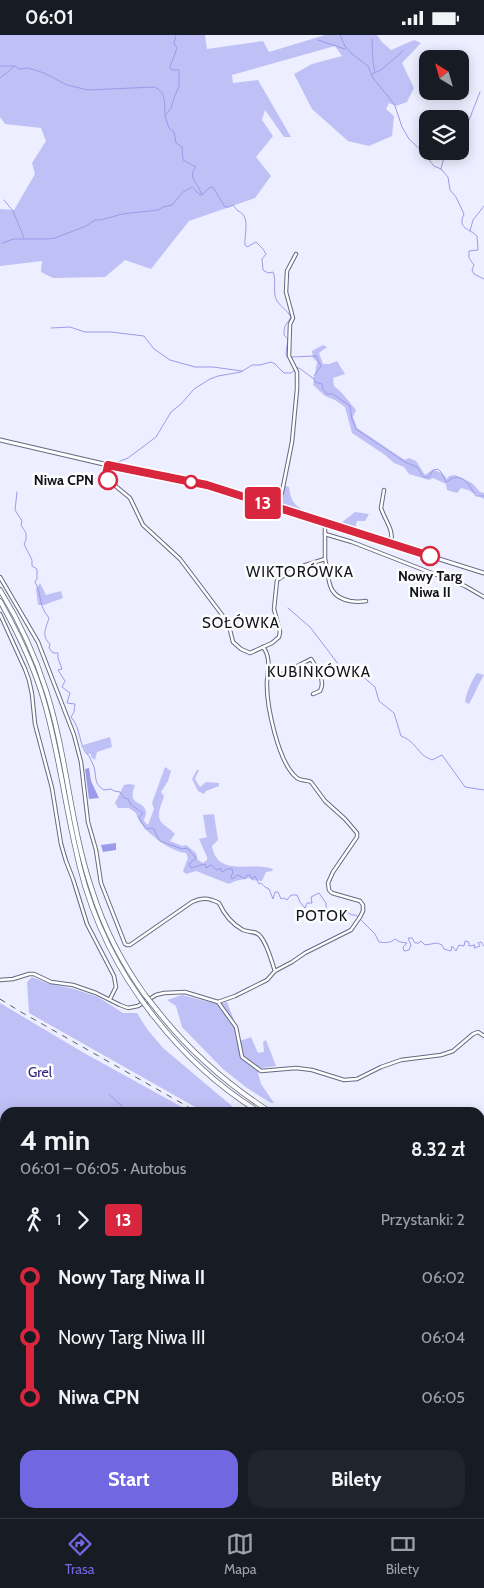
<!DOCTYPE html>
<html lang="pl">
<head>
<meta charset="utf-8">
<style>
	body { margin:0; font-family:Cabin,sans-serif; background:#20242c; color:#f1f3f6; height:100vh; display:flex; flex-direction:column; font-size:19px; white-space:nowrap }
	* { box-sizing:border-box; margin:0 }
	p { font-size:16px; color:#9ea1a6 }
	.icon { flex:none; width:28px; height:28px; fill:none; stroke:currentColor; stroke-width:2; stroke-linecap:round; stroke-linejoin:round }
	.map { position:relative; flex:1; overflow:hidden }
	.drawer { position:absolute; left:0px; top:1072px; width:485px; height:411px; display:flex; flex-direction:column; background:#171b24; border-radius:15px 15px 0 0; box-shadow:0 2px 12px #0003 }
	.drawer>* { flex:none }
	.badge { padding:0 10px; border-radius:4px; font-size:18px; line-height:32px }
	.needle { width:32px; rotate:323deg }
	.buttons { position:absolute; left:419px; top:15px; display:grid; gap:10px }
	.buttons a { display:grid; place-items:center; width:50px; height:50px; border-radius:10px; background:#171b24; box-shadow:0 2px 12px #0003; font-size:25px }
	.map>.badge { position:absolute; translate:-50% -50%; box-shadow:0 0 0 2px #fff }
	.legs { display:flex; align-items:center; gap:8px; height:55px; padding:0 20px; font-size:16px }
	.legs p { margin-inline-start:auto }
	.head { display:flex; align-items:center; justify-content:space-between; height:85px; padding:0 20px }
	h1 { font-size:28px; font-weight:700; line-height:38px }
	.primary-button { display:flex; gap:10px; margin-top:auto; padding:10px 20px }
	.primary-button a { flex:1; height:58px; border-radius:15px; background:#7167e1; color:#fff; font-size:20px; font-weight:700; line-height:58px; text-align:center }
	.primary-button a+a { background:#20242c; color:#f1f3f6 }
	ul { padding:0 20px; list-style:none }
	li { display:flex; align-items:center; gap:18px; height:60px; font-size:19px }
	li i { display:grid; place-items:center; width:8px; height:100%; margin:0 6px; background:currentColor }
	li i::after { content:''; width:12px; height:12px; margin:-6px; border:4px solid; border-radius:50%; background:#171b24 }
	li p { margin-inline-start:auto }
	li:first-child i { background:linear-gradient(#0000 50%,currentColor 0) }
	li:last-child i { background:linear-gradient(currentColor 50%,#0000 0) }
	.status { display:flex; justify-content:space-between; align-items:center; height:35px; padding:0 25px; background:#171b24; direction:ltr }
	.status svg { height:14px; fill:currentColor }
	.dock { display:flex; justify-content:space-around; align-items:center; height:70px; border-top:1px solid #363941; background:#171b24; font-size:14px; color:#9ea1a6 }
	.dock a { display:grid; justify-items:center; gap:2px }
	.dock .on { color:#7167e1 }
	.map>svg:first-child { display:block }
	.green { fill:#bfc0f5 }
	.water { fill:#9b9be9 }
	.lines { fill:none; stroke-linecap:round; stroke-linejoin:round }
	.stream { stroke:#9b9be9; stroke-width:1 }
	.street-casing { stroke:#67687f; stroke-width:4.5 }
	.secondary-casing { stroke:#67687f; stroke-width:5 }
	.primary-casing { stroke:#67687f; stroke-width:5.5 }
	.street { stroke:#fff; stroke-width:2.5 }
	.secondary { stroke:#fff; stroke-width:3 }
	.primary { stroke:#fff; stroke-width:4 }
	.rail { stroke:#5d5e69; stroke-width:1; stroke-dasharray:6 6; stroke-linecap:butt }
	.primary-bridge-casing { stroke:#67687f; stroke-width:5.5; stroke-linecap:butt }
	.primary-bridge { stroke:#fff; stroke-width:4 }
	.line-1-casing { stroke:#fff; stroke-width:11 }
	.line-1 { stroke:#d7263d; stroke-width:8 }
	.stop-1-dot { fill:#fff; stroke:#d7263d; stroke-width:2.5 }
	.labels { text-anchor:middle; stroke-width:5; stroke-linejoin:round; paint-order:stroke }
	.stop-label { font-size:14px; font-weight:bold; fill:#11121b; stroke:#fdfdfd; text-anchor:end }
	.park-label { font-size:14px; fill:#352780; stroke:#fdfdfd }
	.neighbourhood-label { font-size:15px; letter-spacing:1px; fill:#11121b; stroke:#fdfdfd }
</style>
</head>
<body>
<div class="status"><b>06:01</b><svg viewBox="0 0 49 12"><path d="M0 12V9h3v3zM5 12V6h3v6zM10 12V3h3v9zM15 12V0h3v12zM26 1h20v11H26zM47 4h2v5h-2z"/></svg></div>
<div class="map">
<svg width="484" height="1483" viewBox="0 0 484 1483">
	<rect width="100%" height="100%" fill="#edeeff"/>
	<!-- green -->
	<g class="green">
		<path d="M0,0H205L207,14L263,6L269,17L325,0H377L382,7L391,15L414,5L421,8L402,28L414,53L407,67L396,71L389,68L386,74L394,81L392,101L369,111L348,106L312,74L294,39L312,29L342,21L335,11L232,40L233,48L258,45L291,102H284L265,75L262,85L273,101L256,122L271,141L255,163L189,186L151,234L125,225L105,242L53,243L41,237L42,226L0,231V174L14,175L35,139L32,128L46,106L41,93L5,89L0,82Z"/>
		<path d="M323,310L327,312L319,318L323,329H329L337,326L345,339L333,343L334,351L342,358L356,375L353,382L357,393L400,422L405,425L409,423L416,426L425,440L432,435C439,436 443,438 447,444L449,441L455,440L472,448L480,457L484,458V464L468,455L461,453L457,458L447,455L446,449L433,443L429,445L409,439L404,432L394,428L385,420L352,398L345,372L335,365L325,361L313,350L317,327L313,323L312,316Z"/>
		<path d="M287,451L289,452C291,467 294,469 305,477L279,469L284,452Z"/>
		<path d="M355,477L369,479L365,486H357L355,494L341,488Z"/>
		<path d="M40,548L46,560L61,556L63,563L44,570H38L36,554Z"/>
		<path d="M477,638L484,640C478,649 475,659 469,669L465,667C466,658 472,645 477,638Z"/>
		<path d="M110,702L112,712L97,717L95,725L91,722V719H87L83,710Z"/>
		<path d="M165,732L171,736L168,746L161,757L164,761C162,769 155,781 162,788C166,792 171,794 175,799L170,806L182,811L186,810L196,818L198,825L203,828L207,825V822L199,804L207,802L206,799L203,780L214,779L218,805L212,811C217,843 252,826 273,834L272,836L266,837L262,846L252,845L249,843L235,846L229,849L196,836L186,839L183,836L188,823L186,818C170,817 139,794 136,778L129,773H118L115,768L124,750L129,749L135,750C126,773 145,764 146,778C146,781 144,783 144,786L148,790L154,774L152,768Z"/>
		<path d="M197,735H199L195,744L200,752L206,747L219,748V751L206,756L204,759L198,756L192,744Z"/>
		<path d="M32,942L47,948L74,954L98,962L123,978H137L147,994L163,1013L239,1077H204L29,978L27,947Z"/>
		<path d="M182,960L217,969L227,967L234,985V992L237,1007L251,1002L258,1018L264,1017L263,1007L266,1005L276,1031L262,1033L258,1038L261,1049L274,1068H271L247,1053L223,1034L182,992L176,971L167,965Z"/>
		<path d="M0,968L84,1018L191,1077L5,1078V1193L0,1185Z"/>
		<path d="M480,1192L484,1193V1227L480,1223Z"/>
		<path d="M484,1273V1483H230L225,1479H480V1275Z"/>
	</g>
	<!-- water -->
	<g class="water">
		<path d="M89,733L91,746L99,763L89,764L85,734Z"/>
		<path d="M116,808V815L103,817L101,810Z"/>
	</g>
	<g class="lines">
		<!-- stream -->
		<g class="stream">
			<path d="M176,0L174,9L177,13L170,32L172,35H179V51L174,63L171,73L165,81L169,93L174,97L176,108L182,112L183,125L196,132C186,143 200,149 201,159H203L209,153L213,152L225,172H229L233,170L238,176C251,181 244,199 245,210L247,212L256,207L263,214L266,219L262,224L263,235L268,238L273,237C277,245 272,258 277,266C281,272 288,276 291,282C286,291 284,288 284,300L288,304L286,318L287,322"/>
			<path d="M340,0L345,11L352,19L368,31L373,43L391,65L395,71L402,92L409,104L423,117L434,131L441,134L448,142L450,155L456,162L464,179C457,194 469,193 477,201L478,215L469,216V223L474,230L472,235L474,239L484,244"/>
			<path d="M372,4L373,27L375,37"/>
			<path d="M318,5L345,14"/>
			<path d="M0,31H14"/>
			<path d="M372,39L381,35L403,16"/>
			<path d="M0,43L15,31L19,34L28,33L44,38L67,50L88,55L154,52C167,57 164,68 165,80"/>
			<path d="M460,91L469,85L480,57"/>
			<path d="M441,134L444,122L448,116"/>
			<path d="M4,165L13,176L24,203"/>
			<path d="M470,196L473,185L484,171"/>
			<path d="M2,208L14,204H48L55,203L86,191L95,185H101L122,179L158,175L163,172L172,170L183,157L192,152L200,160H202"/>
			<path d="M51,293L70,292L85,297H111L144,301L154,314L170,325L195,332H213L242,336"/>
			<path d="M291,322L316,321L321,331L314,341"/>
			<path d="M314,343L315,347L322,349L323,354L327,359H333L350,371L352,384L356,394L405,427L417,432L422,440L424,442H429L433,435L438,434L441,437L446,447C448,446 451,444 453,443C465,439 471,454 476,461H484"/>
			<path d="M115,428L128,423L156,402L171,377L181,369L194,354L210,344L218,341L241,337L252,330H260L271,327L275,329L284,338H291L297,333H299L314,344"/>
			<path d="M17,457L15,475L22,486L21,490L26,498V505L24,509L32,525V531L37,534V544L35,547C43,562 37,568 49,583C46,593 41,601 50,609L49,613L53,618H58V623L62,634L58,635L65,646L62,652L70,658L67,668L75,669L74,677L71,682C81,692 79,714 89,721C91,726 95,732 95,737C96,746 96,750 104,755L111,754L114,756L120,757L124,763L128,764L131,770L143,778L139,783L146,794L153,793L160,806L182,814L187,813L196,823L189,829L191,833L205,829L206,833L211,830L217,835L220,833L222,837L227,834H232L233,838L231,841L232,844L238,840L245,844L247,840H250L252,844L255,841L259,849L261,848L265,852L269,854L273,864L275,857H278L281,864L284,863L287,865L291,860H297L300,867L305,873L307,868H312L311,862L319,858L326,868V873L336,878L337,874L339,879L345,876L352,880H356L375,899L379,907C385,908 391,908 395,904L400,907L407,908L403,912L404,916L409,915L411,910L408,903H412L415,908H419L421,906L425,910L437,908L442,910L444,914L451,916L452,911L456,916L459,910L464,911L465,906L469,907V911L475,910L474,913L480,911L478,908L481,907L484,911"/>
			<path d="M288,573L310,592L342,634L361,640L375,652L379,666L394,678L401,701C411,705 414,710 421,718C423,721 428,723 432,725L442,720L465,752L484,755"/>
			<path d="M109,1059L129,1078"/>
			<path d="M480,1082L484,1081"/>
			<path d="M0,1191L5,1198"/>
			<path d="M117,1479L119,1483"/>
		</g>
		<defs>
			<g id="street">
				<path d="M108,430L106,440L107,444L130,463L143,490L180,524L223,581L230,595L233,607L241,614L250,618L272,608L279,602L280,597L274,574L277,545L296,533L325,524V488"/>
				<path d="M384,455L381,473C385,486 394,494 391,508"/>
				<path d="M276,472L282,457L292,407L297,354V337L289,321L290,289L293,283L286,257L287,236L296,219"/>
				<path d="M325,499L352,507L465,551L484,562"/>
				<path d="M325,524C330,543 325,561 350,566C356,567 360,567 366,566"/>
				<path d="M0,542L38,607L74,700L81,727L88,787L96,815L101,848L125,909L127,910H130L192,867C203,862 209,863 219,868C224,879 232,889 243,895C250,898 256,895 261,902C268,911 271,925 275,936"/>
				<path d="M0,579L25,634L29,645L32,659L35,689L52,753L61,809L66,826L73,844L87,889L114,941L116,952L110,964"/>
				<path d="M269,640L273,642L280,640L311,624C317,633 326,646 320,656L313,659"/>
				<path d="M0,945L13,944L29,939H34L51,947L73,950L96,958L120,970L128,973L138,971L156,960L164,958L185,957L218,967L235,961L267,945L275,936L292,927L305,918L351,895L360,882L363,876V870L360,866L332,858L329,855L328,848L333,837L357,802V798L345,784L325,766L311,747C307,745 301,746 297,743C278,728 266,669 267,646C268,634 271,622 263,612"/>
				<path d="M218,967L236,992L242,1022L261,1036L296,1033L312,1035L344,1045L357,1044L381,1032L401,1025L441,1020L453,1016L473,999L478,997L484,1001"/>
				<path d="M0,1340L5,1345"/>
				<path d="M0,1364L5,1365"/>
			</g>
			<g id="secondary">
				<path d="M0,405L108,430L207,451L484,538"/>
				<path d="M0,1376L5,1374"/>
				<path d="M225,1479L230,1483"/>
			</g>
			<g id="primary">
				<path d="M0,555C19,586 35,620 46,655C67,720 70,790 92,855C104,893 122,928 145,960"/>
				<path d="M0,566C18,598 34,631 44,666C58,714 64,763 75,811C86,866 108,918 140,963"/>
				<path d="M157,975C189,1016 228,1050 272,1078"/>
				<path d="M152,979C182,1018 218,1052 261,1078"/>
				<path d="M480,1168L484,1169"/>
				<path d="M480,1173L484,1174"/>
			</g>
		</defs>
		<!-- street casing -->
		<use href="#street" class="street-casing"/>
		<!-- secondary casing -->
		<use href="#secondary" class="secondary-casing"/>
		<!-- primary casing -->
		<use href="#primary" class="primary-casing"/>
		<!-- street -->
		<use href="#street" class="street"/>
		<!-- secondary -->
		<use href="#secondary" class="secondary"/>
		<!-- primary -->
		<use href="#primary" class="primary"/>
		<!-- rail -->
		<g class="rail">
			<path d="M0,964L21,977L199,1078"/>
			<path d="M480,1093L484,1091"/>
		</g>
		<defs>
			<g id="primary-bridge">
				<path d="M145,960L157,975"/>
				<path d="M140,963L152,979"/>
			</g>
		</defs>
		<!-- primary-bridge casing -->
		<use href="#primary-bridge" class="primary-bridge-casing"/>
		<!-- primary-bridge -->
		<use href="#primary-bridge" class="primary-bridge"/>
	</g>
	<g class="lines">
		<defs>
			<path id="line-1" d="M108,445L106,440L108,430L207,450L430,521"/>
		</defs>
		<!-- line-1 casing -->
		<use href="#line-1" class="line-1-casing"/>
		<!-- line-1 -->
		<use href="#line-1" class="line-1"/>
	</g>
	<!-- markers -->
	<g class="stop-1-dot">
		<circle cx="108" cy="445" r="9"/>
		<circle cx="191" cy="447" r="6"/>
		<circle cx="430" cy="521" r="9"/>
	</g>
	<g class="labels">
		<!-- stop labels -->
		<g class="stop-label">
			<text x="94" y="450">Niwa CPN</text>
			<text x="430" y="546" text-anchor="middle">Nowy Targ<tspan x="430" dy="16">Niwa II</tspan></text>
		</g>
		<!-- park labels -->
		<g class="park-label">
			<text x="40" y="1042">Grel</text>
		</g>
		<!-- neighbourhood labels -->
		<g class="neighbourhood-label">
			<text x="300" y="542">WIKTORÓWKA</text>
			<text x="241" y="593">SOŁÓWKA</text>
			<text x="319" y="642">KUBINKÓWKA</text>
			<text x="322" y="886">POTOK</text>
		</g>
	</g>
</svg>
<div class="buttons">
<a><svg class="needle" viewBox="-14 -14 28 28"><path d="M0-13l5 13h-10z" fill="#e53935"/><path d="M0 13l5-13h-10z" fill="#9ea1a6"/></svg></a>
<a><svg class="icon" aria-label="layers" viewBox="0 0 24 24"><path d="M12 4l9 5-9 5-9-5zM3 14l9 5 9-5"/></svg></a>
</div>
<b class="badge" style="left:263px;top:468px;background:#d7263d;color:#fff">13</b>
<section class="drawer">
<div class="head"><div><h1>4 min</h1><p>06:01 – 06:05 · Autobus</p></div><b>8.32 zł</b></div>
<div class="legs"><svg class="icon" aria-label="walk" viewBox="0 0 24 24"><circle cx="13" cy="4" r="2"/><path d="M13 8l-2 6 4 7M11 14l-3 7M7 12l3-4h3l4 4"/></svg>1<svg class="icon" aria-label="forward" viewBox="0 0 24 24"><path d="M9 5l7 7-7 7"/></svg><b class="badge" style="background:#d7263d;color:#fff">13</b><p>Przystanki: 2</p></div>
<ul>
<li><i style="color:#d7263d"></i><b>Nowy Targ Niwa II</b><p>06:02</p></li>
<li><i style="color:#d7263d"></i><span>Nowy Targ Niwa III</span><p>06:04</p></li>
<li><i style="color:#d7263d"></i><b>Niwa CPN</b><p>06:05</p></li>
</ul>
<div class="primary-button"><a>Start</a><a>Bilety</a></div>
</section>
</div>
<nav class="dock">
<a class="on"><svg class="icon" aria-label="directions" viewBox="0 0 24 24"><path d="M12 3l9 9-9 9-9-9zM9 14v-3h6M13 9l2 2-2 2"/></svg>Trasa</a>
<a><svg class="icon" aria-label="map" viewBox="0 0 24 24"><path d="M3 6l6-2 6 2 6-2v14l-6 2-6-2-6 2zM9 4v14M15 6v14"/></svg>Mapa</a>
<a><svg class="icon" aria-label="tickets" viewBox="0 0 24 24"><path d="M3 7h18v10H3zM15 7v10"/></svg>Bilety</a>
</nav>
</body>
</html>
